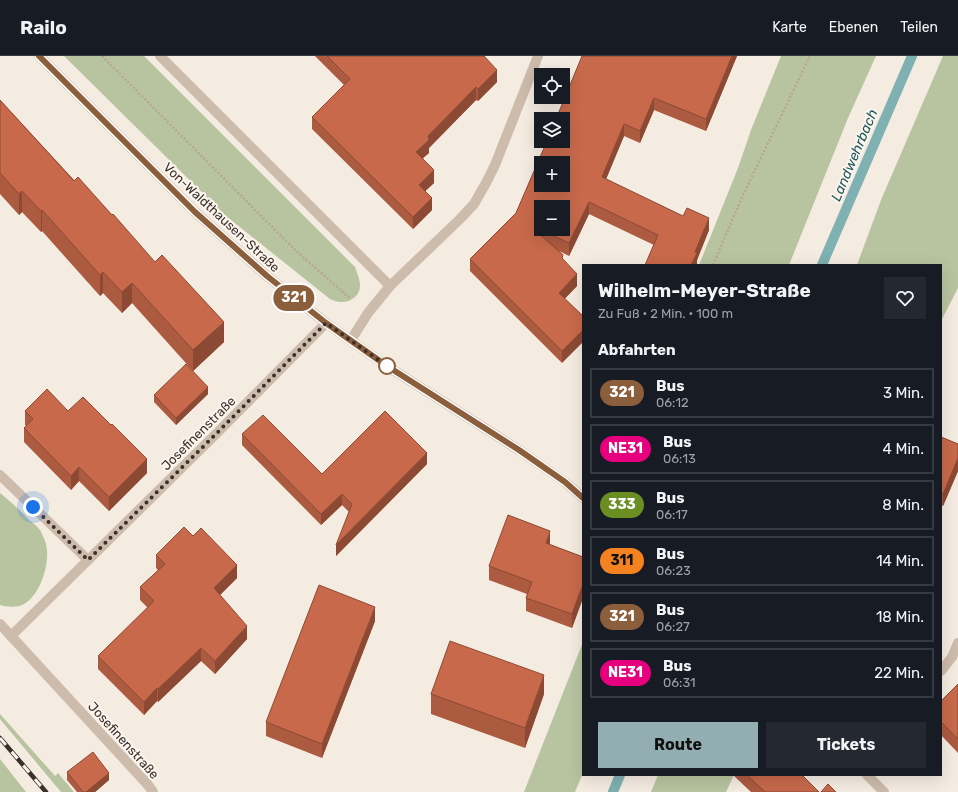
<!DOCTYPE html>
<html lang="de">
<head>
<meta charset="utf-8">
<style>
	body { margin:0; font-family:Rubik,sans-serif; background:#242831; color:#f1f3f6; height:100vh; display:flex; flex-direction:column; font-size:15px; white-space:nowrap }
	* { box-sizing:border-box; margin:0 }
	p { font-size:13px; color:#9ea1a6 }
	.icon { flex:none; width:22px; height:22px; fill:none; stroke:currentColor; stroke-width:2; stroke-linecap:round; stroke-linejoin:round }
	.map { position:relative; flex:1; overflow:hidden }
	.drawer { position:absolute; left:582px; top:208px; width:360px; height:512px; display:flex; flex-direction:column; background:#171b24; border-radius:0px; box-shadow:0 4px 16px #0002 }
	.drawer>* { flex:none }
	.badge { padding:0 8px; border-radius:13px; font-size:14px; line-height:26px }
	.buttons { position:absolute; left:534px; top:12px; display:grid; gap:8px }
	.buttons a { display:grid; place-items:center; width:36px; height:36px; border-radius:0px; background:#171b24; box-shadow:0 4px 16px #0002; font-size:20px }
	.you { position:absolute; width:20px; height:20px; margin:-10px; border:3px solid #fff; border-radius:50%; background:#1a73e8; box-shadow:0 0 0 6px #1a73e833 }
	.map>.badge { position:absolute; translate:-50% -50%; box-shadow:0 0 0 2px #fff }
	h2 { padding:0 16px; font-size:15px; line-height:36px }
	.round { display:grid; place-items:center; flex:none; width:42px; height:42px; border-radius:0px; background:#242831 }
	.overview { display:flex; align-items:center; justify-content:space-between; height:68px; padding:0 16px }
	h1 { font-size:19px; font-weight:700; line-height:30px }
	.button { display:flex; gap:8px; margin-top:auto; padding:8px 16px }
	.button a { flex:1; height:46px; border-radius:0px; background:#92aeb2; color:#111; font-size:16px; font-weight:700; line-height:46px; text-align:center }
	.button a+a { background:#242831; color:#f1f3f6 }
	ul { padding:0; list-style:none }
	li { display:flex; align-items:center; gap:12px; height:50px; margin:0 8px 6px; padding:0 8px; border:2px solid #363941; border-radius:0px }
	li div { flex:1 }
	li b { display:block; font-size:15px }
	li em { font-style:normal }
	li .badge { min-width:44px; font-weight:700; text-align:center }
	header { display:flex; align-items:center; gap:24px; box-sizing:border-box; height:56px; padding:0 20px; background:#171b24; border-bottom:1px solid #363941 }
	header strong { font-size:19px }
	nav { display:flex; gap:22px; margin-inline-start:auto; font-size:14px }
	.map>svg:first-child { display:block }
	.green { fill:#b8c4a0 }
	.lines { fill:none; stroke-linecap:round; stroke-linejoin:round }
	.stream { stroke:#7fb0b2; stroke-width:10 }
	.path { stroke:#b9a596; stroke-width:2.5; stroke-dasharray:2 2; stroke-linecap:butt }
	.service { stroke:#cdbbac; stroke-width:10 }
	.minor { stroke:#cdbbac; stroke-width:10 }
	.tertiary { stroke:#cdbbac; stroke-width:10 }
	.rail-casing { stroke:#3b302b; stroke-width:4.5 }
	.rail { stroke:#fbf5ee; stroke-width:3; stroke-dasharray:9; stroke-linecap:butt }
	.wall { fill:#ac5a40 }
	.shaded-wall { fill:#8c4a34 }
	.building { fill:#c8694b; stroke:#8c4a34; fill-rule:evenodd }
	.line-casing { stroke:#fff; stroke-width:9 }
	.line { stroke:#8b5e3c; stroke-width:6 }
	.walk { stroke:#3b302b; stroke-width:4; stroke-dasharray:0 7.2 }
	.stop-dot { fill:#fff; stroke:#8b5e3c; stroke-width:2 }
	.labels { text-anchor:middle; stroke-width:4; stroke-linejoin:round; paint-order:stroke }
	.street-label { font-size:13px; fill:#3b302b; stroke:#fbf5ee }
	.water-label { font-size:14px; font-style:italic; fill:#1f5a5e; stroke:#fbf5ee }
</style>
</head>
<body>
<header>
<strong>Railo</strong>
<nav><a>Karte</a><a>Ebenen</a><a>Teilen</a></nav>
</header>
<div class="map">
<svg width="958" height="736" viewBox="0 0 958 736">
	<rect width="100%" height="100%" fill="#f4ebe1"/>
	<!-- green -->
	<g class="green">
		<path d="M64,0H144L355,211C357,217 360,223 360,230C360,240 350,247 340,246C337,246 333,244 330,243L226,160Z"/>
		<path d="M781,0H876L848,62L789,209H699L738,112L751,74Z"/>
		<path d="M943,0H958V232L941,265V209H857L881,144Z"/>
		<path d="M0,437C10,445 20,454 29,464C33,467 37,470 40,474C42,478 44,482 45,485C52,503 41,539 24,548C17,552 7,551 0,549Z"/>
		<path d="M583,586V717L575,736H524Z"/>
		<path d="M0,658L55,720L58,717L74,736H61L0,663Z"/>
		<path d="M0,703L26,736H0Z"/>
		<path d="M658,719H734L726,736H651Z"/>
	</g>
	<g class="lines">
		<!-- stream -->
		<g class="stream">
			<path d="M822,209L912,0"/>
			<path d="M613,736L620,719"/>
		</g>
		<!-- path -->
		<g class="path">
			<path d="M102,0L296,195L351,243"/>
			<path d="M713,209L743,139L810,0"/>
		</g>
		<!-- service -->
		<path class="service" d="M11,580L148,729L153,736"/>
		<!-- minor -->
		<g class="minor">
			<path d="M160,0L390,230"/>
			<path d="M351,284L368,257L390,230L460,163L474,148L486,127L495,109L538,0"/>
			<path d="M0,419L88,504"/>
			<path d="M0,568L11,580L216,378L326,267"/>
			<path d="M941,615L952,601L958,587"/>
		</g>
		<!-- tertiary -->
		<g class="tertiary">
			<path d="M39,0L195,156L267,220L326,267L387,310L519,394L565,426L583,442"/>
			<path d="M867,719L884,736"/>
		</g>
		<defs>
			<path id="rail" d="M0,682L46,736"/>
		</defs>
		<!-- rail casing -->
		<use href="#rail" class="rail-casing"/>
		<!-- rail -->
		<use href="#rail" class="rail"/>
	</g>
	<!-- wall -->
	<g class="wall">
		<path d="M315,0H484L497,26L478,45L476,44L429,92V97L423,102L434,127L425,135L432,154L413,173L312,73V61L344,29Z"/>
		<path d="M737,0L706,75L654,54L640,87L624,80L606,123L709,174L697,204V209L654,189L589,158L569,200L559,195L577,230L565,242L562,307L470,215V203L516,157L541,100Z"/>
		<path d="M0,44L224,286L193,315L132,247L122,257L103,237L100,240L42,175L41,176L22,156L19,159L0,138Z"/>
		<path d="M208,338L176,369L154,346V339Z"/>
		<path d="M25,355L147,417L109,455L79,425L71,434L24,386V372L26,369H25Z"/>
		<path d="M242,378L322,418L427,408L336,500L349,456L342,449L321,469L242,389Z"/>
		<path d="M941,381L958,388V415L943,450L941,449Z"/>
		<path d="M193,480L237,522L220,539L247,583L215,618L201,605L158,646L157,645L144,659L98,613V600L148,552L140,544V531L158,514L156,512V499Z"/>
		<path d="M550,489L583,501V542L572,572L526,555V542L527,538L489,524V510Z"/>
		<path d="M375,565L322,702L266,680V666Z"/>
		<path d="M958,628V697L941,679V645Z"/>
		<path d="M431,638H544L525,692L431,658Z"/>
		<path d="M67,716L109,724L95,736H77L67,724Z"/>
		<path d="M733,719H802L819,736H751Z"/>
	</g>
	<!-- shaded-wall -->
	<g class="shaded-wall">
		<path d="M732,0H737L706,75V63Z"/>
		<path d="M497,14V26L478,45V33Z"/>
		<path d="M476,31V44L429,92V97L416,108V96L428,80Z"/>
		<path d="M654,42V54L640,87V75Z"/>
		<path d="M624,68V80L602,133V121Z"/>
		<path d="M434,114V127L419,141V129Z"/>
		<path d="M22,135V156L19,159V138Z"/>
		<path d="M432,142V154L413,173V161Z"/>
		<path d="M589,146V158L569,200V187Z"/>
		<path d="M42,154V175L41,176V155Z"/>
		<path d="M709,162V174L697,204V209H691L695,196Z"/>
		<path d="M103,216V237L100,240V219Z"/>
		<path d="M577,218V230L559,249V237Z"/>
		<path d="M132,227V247L122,257V236Z"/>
		<path d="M224,266V286L193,315V294Z"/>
		<path d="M583,274V286L562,307V295Z"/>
		<path d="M208,331V338L176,369V362Z"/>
		<path d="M427,397V408L336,500V489Z"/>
		<path d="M958,402V415L943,450V438Z"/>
		<path d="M147,403V417L109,455V441Z"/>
		<path d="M79,411V425L71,434V420Z"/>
		<path d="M342,438V449L321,469V458Z"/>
		<path d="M550,475V489L546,501V487Z"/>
		<path d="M237,509V522L214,545V532Z"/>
		<path d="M583,528V542L572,572V558Z"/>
		<path d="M375,551V565L322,702V688Z"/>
		<path d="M247,570V583L215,618V605Z"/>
		<path d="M201,592V605L158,646V633Z"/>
		<path d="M544,619V638L525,692V672Z"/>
		<path d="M157,632V645L144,659V646Z"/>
		<path d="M109,717V724L95,736H86Z"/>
	</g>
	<!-- building -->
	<g class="building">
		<path d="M327,0H484L497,14L478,33L476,31L428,80L429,84L416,96L434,114L419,129L432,142L413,161L312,61L350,23Z"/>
		<path d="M582,0H732L706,63L654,42L640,75L624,68L602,121L683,160L687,152L709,162L695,196L697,197L691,209H645L658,179L589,146L569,187L538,173L536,175L563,199L562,202L577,218L559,237L583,260V274L562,295L470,203L516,157L547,85H563V63H556ZM541,107H563V129H541ZM541,151H563V173H541Z"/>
		<path d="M0,44L74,125L78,121L112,159L113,158L155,206L162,199L224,266L193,294L132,227L122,236L103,216L100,219L42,154L41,155L22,135L19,138L0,117Z"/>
		<path d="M186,308L208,331L176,362L154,339Z"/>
		<path d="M47,333L68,355L83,341L111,369L112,368L147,403L109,441L79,411L71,420L24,372L33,363L25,355Z"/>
		<path d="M385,355L427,397L336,489L352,448L342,438L321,458L242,378L263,359L322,418Z"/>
		<path d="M941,381L958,388V402L943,438L941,437Z"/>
		<path d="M508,459L550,475L546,487L583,501V528L572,558L526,542L532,526L489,510Z"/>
		<path d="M184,471L193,480L201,472L237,509L214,532L247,570L215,605L201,592L158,633L157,632L144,646L98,600L154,545L140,531L165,508L156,499Z"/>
		<path d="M319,529L375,551L322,688L266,666Z"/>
		<path d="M450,585L544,619L525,672L431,638Z"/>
		<path d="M958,628V683L941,666V645Z"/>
		<path d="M93,696L109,717L86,736H83L67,716Z"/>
		<path d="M747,719H802L819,736H765Z"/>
		<path d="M828,728L836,736H821Z"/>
	</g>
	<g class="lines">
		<defs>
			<path id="line" d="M39,0L195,156L267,220L326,267L387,310L519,394L565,426L583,442"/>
		</defs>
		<!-- line casing -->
		<use href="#line" class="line-casing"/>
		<!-- line -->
		<use href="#line" class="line"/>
		<!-- walk -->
		<path class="walk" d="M33,451L88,504L216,378L326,267L387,310"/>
	</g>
	<!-- markers -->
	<circle class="stop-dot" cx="387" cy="310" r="8"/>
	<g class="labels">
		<!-- street labels -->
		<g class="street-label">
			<text transform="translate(222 161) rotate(43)" y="5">Von-Waldthausen-Straße</text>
			<text transform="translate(198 377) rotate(-45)" y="5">Josefinenstraße</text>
			<text transform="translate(124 684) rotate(48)" y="5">Josefinenstraße</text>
		</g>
		<!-- water labels -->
		<g class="water-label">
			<text transform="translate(854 99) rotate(-67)" y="5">Landwehrbach</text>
		</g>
	</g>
</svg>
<div class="buttons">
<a><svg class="icon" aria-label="locate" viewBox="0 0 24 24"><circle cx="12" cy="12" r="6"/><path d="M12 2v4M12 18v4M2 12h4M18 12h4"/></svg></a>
<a><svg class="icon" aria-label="layers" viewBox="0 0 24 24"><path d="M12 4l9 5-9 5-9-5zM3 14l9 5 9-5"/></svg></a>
<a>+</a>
<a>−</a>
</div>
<div class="you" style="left:33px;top:451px"></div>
<b class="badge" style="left:294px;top:242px;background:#8b5e3c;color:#fff">321</b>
<section class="drawer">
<div class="overview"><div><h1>Wilhelm-Meyer-Straße</h1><p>Zu Fuß · 2 Min. · 100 m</p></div><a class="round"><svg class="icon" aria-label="heart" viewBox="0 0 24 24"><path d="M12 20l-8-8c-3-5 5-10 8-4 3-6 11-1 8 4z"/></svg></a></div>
<h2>Abfahrten</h2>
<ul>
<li><span class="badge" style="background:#8b5e3c;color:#fff">321</span><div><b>Bus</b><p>06:12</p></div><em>3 Min.</em></li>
<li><span class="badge" style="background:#e6007e;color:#fff">NE31</span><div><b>Bus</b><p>06:13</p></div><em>4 Min.</em></li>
<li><span class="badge" style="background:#6b8e23;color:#fff">333</span><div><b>Bus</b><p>06:17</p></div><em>8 Min.</em></li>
<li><span class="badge" style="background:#f58220;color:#111">311</span><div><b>Bus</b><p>06:23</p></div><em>14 Min.</em></li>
<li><span class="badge" style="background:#8b5e3c;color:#fff">321</span><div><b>Bus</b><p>06:27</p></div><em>18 Min.</em></li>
<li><span class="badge" style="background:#e6007e;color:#fff">NE31</span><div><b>Bus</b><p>06:31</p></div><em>22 Min.</em></li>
</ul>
<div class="button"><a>Route</a><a>Tickets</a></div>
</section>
</div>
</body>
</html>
